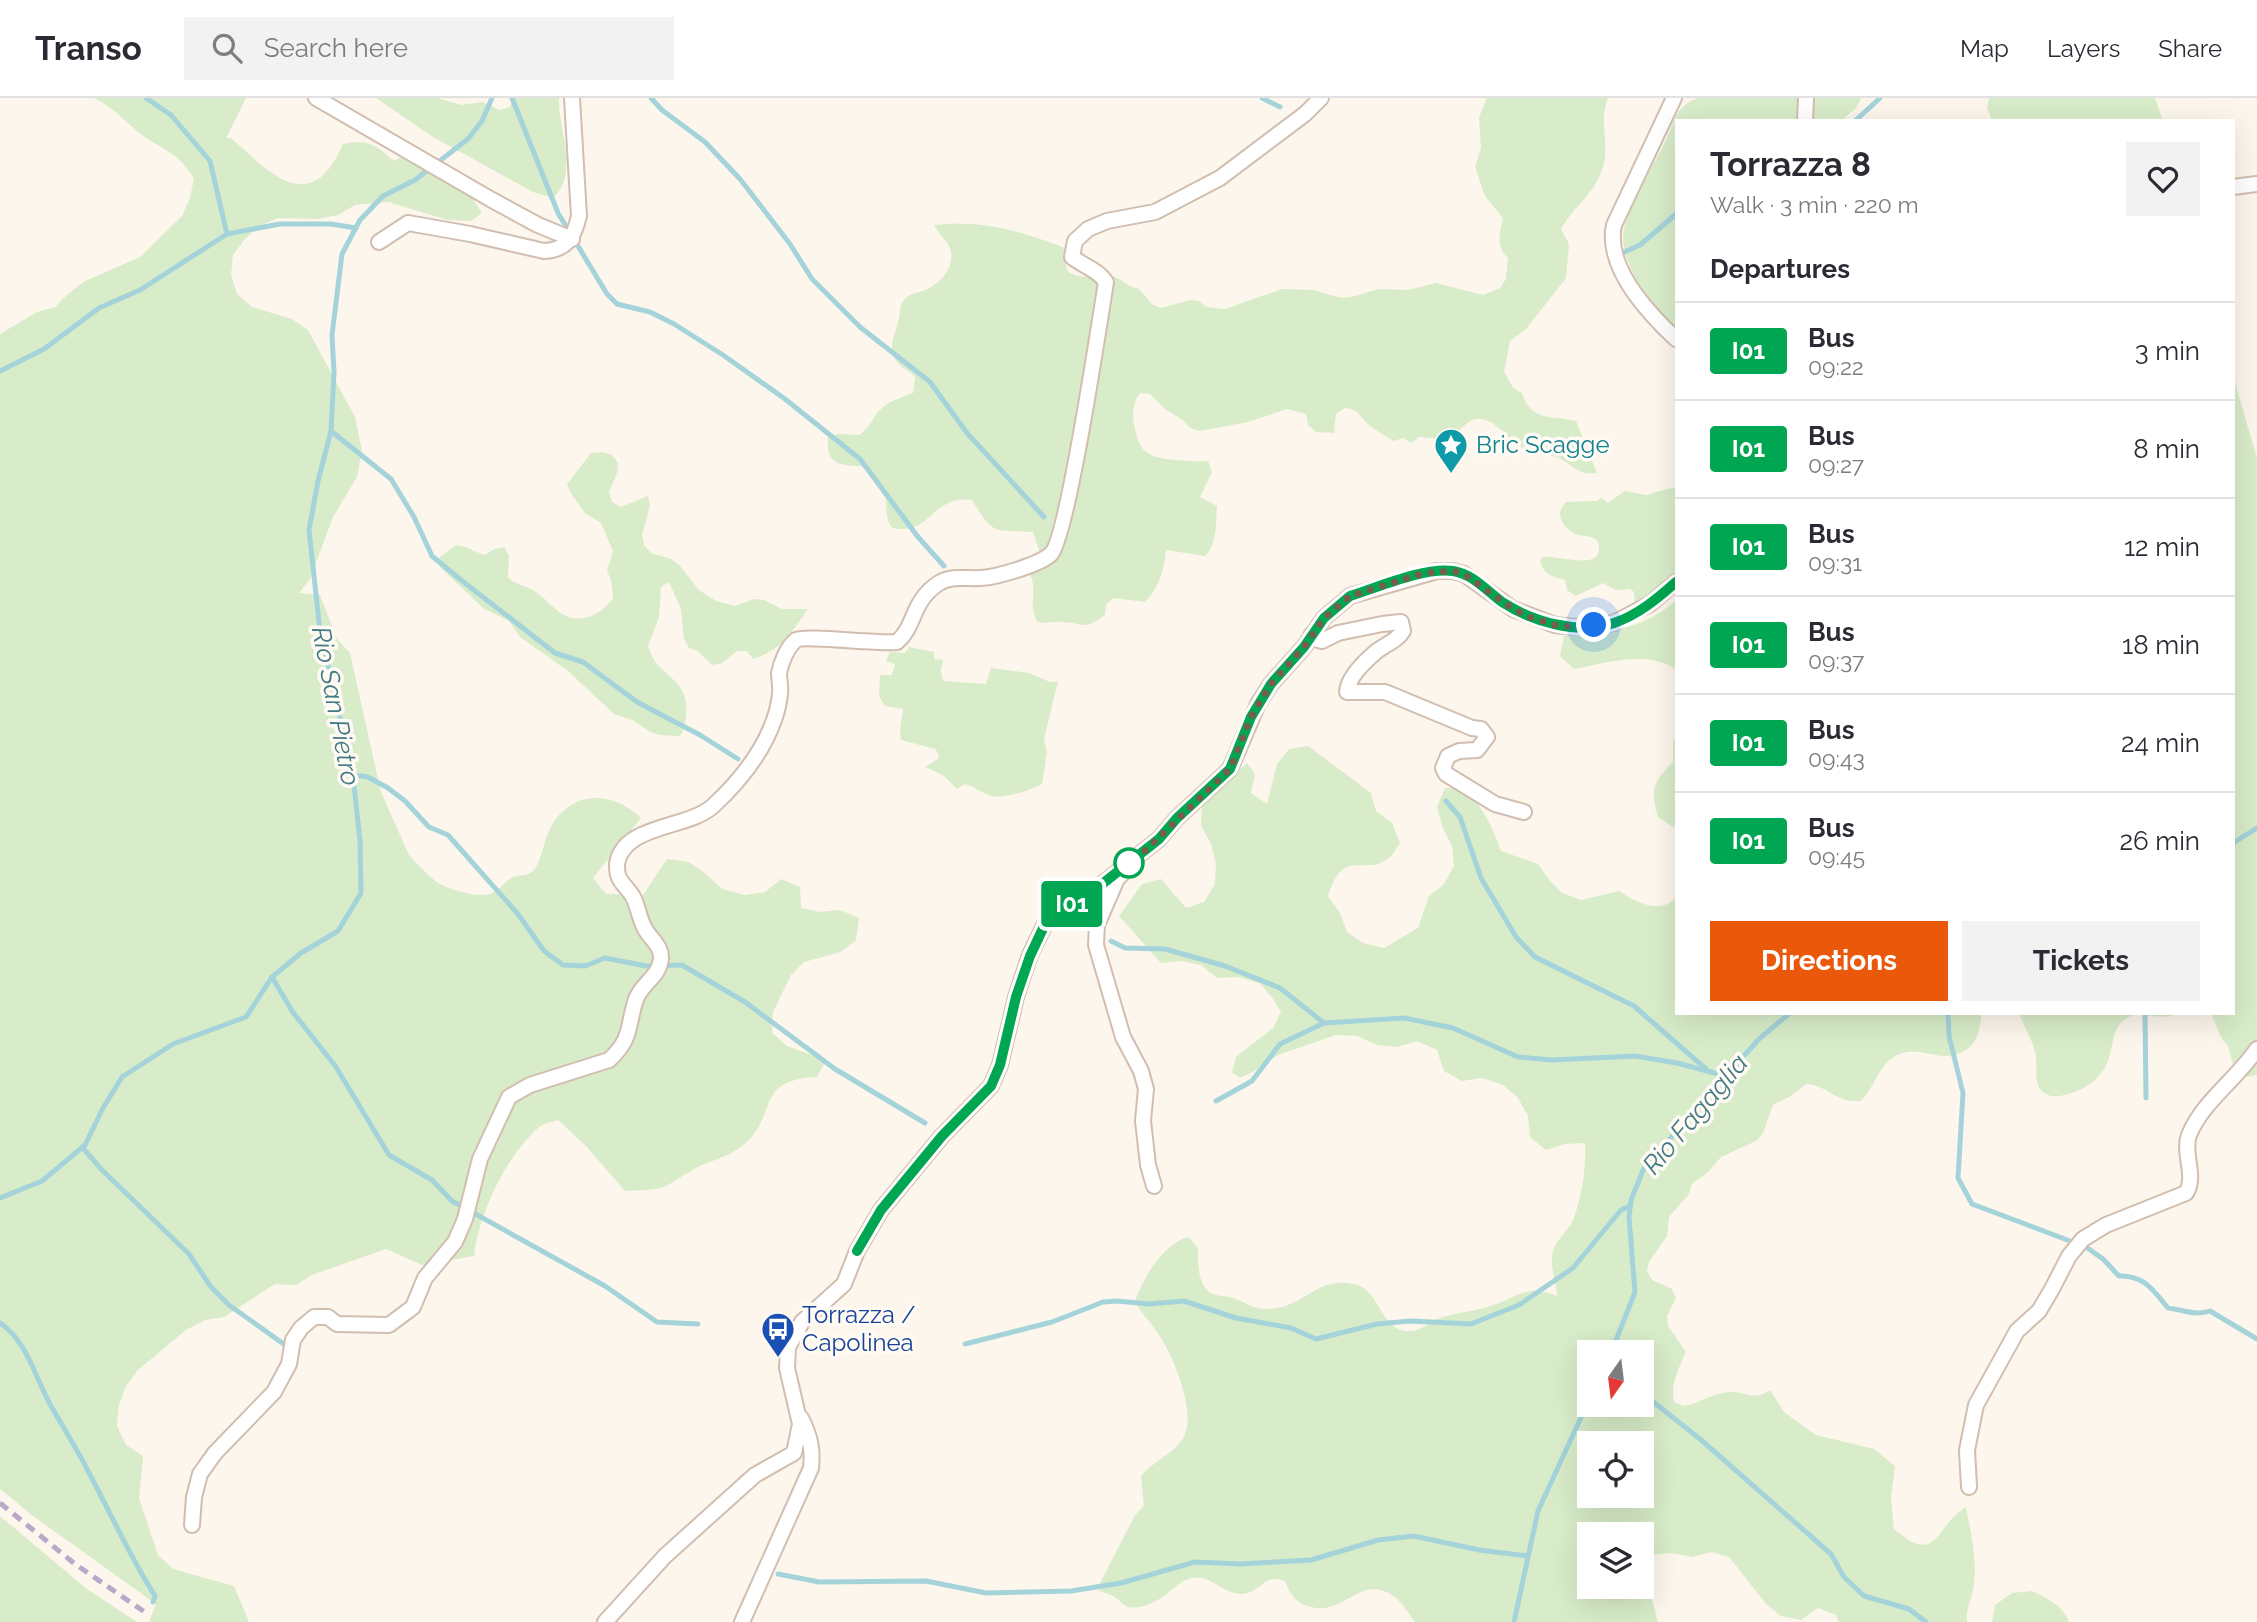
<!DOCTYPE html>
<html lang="en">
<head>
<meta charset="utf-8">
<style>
	body { margin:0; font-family:Raleway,sans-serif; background:#f2f2f3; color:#2b2b33; height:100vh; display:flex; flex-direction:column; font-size:26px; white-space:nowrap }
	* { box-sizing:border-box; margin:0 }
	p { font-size:23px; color:#7c7c81 }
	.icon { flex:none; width:38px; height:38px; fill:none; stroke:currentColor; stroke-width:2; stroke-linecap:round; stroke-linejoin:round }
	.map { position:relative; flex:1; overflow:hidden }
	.drawer { position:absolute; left:1675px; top:21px; width:560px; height:896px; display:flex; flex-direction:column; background:#fff; border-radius:0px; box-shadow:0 7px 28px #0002 }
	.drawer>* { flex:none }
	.badge { padding:0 14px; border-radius:5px; font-size:24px; line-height:46px }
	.needle { width:46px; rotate:194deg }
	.controls { position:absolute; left:1577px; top:1242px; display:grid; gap:14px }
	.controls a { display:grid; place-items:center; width:77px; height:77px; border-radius:0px; background:#fff; box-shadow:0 7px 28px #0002; font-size:35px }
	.you { position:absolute; width:35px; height:35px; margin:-18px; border:5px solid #fff; border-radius:50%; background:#1a73e8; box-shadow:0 0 0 10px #1a73e833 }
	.map>.badge { position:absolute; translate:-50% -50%; box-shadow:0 0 0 4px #fff }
	h2 { padding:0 35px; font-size:26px; line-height:63px }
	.round { display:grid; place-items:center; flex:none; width:74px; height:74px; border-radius:0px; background:#f2f2f3 }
	.headline { display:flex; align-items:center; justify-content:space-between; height:119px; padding:0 35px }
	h1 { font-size:33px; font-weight:700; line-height:52px }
	.primary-button { display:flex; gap:14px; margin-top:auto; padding:14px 35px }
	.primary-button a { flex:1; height:80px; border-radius:0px; background:#ea580c; color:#fff; font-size:28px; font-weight:700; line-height:80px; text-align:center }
	.primary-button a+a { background:#f2f2f3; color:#2b2b33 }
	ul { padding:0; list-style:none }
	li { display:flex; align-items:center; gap:21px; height:98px; padding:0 35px; border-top:2px solid #e1e1e2 }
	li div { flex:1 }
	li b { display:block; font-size:26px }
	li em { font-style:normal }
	li .badge { min-width:77px; font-weight:700; text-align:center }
	header { display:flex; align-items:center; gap:42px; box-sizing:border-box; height:98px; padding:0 35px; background:#fff; border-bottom:2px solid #e1e1e2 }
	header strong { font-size:33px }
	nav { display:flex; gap:38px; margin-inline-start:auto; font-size:24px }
	.search { width:490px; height:63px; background:#f2f2f3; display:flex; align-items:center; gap:18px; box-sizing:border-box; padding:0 24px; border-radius:0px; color:#7c7c81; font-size:26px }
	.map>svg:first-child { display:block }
	.grass { fill:#d8ecc9; fill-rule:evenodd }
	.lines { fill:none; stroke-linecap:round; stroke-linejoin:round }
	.stream { stroke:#a5d3da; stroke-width:5 }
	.minor-casing { stroke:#d1beb0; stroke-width:18 }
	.minor { stroke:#fff; stroke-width:14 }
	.rail { stroke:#b9a8c9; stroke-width:5; stroke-dasharray:10 7; stroke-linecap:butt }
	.line-casing { stroke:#fff; stroke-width:16 }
	.line { stroke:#00a651; stroke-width:10 }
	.walk { stroke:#7a5c4d; stroke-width:7; stroke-dasharray:0 12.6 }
	.stop-dot { fill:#fff; stroke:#00a651; stroke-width:3.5 }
	.labels { text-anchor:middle; stroke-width:7; stroke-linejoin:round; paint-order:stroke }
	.culture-label { font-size:24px; fill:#0d838f; stroke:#fffaf3; text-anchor:start }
	.transit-label { font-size:24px; fill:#164399; stroke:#fffaf3; text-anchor:start }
	.water-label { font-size:26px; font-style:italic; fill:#437c86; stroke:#fffaf3 }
</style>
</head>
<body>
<header>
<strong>Transo</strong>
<div class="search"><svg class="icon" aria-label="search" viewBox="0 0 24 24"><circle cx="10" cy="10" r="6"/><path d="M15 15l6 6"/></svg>Search here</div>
<nav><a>Map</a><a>Layers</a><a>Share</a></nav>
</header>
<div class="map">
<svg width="2257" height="1524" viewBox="0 0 2257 1524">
	<rect width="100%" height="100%" fill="#fdf6ec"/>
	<!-- grass -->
	<g class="grass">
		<path d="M94,0H246L226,40H231C271,76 311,120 343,46C368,41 375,46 394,63L409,55L473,101L482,115L471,123L448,122L388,104L355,107L338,117L318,121L278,120L259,128L245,141L233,157L231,177L237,196L252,209L292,221L308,232L355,319L362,353L357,379L333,419L310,481L299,495L320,497L337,541L350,555L381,694L409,757C416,765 431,781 440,786C452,792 480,801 492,795C500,792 505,783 513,779C520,776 527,779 533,773C542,763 543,745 549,733C568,692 611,691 641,720L593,780L606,796L643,797L667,761L689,764L706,776L722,791L745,797L765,794L781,781L800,789L801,810L820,814L840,812L859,820L856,842L841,854L804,864L791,877L773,914L772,935L787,948L826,962L817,979C756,982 778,1012 748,1043C733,1058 714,1061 696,1070C684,1076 674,1085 663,1089C652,1093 636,1092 625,1093L586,1048L558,1022C552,1024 543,1025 538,1030C506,1059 479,1115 474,1158L422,1167L386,1151L312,1177L296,1187L275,1186L224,1219L205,1222L186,1232L138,1272L126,1288L119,1307L117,1328L126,1347L143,1358L139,1400L158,1457L173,1471L234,1488L249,1524H149L156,1506L33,1418L0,1391V236L37,214L55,209L69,195L85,183L140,159L182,118L190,100L194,80C178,56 170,55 148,41C128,28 116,10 94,0Z"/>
		<path d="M376,0H438L461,7L482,4L500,12L510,9L513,0H559C558,31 580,76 553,100L533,94L433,39Z"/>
		<path d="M1487,0H1608C1598,23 1611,48 1602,72C1593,98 1573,109 1561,131L1569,146L1566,180L1526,231L1510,243L1504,273L1513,290L1522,295C1531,324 1552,317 1576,323L1597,375C1573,378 1572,362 1552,358C1542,355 1531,355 1521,349C1506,341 1495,318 1475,321C1466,323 1457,336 1449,342L1419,339L1411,345L1403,340L1394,343C1385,338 1376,333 1368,326C1359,318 1359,311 1345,310L1336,316L1334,335L1316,334L1308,327L1306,316L1287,311L1248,324L1200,333L1190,330L1183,322L1165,311L1150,296L1140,295C1133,305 1132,314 1134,326C1139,355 1147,359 1175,362C1187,363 1196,364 1208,363L1212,374L1200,399L1217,408C1216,424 1217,447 1205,458L1166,452C1165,470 1158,492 1145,504L1113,500L1106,507L1105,517C1083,534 1083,524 1061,524C1053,523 1046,526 1038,524C1027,508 1038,492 1030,476L1040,455L1033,434C992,431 995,439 972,402C932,396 932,438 892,430C883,418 889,405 884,392C881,384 872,375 867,369C844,366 825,371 828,339L838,336L859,337C868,331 871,324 877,315C885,305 901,299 913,295L915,279C910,273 903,271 899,266C885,251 896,236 899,220C901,212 899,206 906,200C911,195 919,195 925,192C939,186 954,171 951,154C949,143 939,137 934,127C985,122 1016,132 1063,149C1066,156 1064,166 1068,173C1072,179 1089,178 1096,181L1099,191L1108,201L1112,192L1114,178L1130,188L1139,191L1152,206L1161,210L1190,202L1199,203L1206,209L1225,211L1282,191L1313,192L1341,200L1351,199L1379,191L1408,192L1436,185L1483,197L1500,190L1506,181L1508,160C1495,148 1500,136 1503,120L1485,98L1475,69L1481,50L1479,19Z"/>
		<path d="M1698,0H1861L1856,10L1841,23H1676V230C1652,208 1612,159 1626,123C1634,98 1650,73 1662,50C1674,29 1672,9 1698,0Z"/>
		<path d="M1989,0H2155L2163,23H1992L1987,10Z"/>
		<path d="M2233,278L2257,360V977L2246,979L2233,966L2228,948L2222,941L2211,915H2233Z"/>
		<path d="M602,354L612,357L618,365L617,375L609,394L612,404L621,409L648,398L650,408L642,437L644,447L651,455L671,461L680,468L699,492L716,503L735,508L754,501L764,502L782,511H808C790,536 783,551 753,561L747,553H737L722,565L712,567L698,553L689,550L684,541L681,511L669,484L661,489L659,519L648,548C657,581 691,579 686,617C685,625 685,631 680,638L660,637L650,634L633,622L614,616L568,573L520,539L509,523L483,510L440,469V459L456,447C467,448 474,454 485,457L494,451L504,449L509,458L508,479C516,488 526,487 536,494C546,501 554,512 566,518C583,526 604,514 613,500L611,482L607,473L613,453L601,425L585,415L570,394L567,386L591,355Z"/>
		<path d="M1671,390H1676V474L1652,500L1635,510L1634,494L1630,491L1616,492L1603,485L1576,498L1567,492L1565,482C1553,479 1543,477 1540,462L1543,459C1560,457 1609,476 1597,442C1590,437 1583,439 1576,436C1562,430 1554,415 1566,404L1596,403L1602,400L1608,405L1625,393L1646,397Z"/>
		<path d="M1676,502V571C1645,552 1608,565 1574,571L1560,558L1564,538C1605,536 1645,531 1676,502Z"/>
		<path d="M909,549L934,554V561L943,562L941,573L943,583L986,586L991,570L1029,575L1050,584L1058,583L1044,641L1047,654L1042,686C1032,692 1004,701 992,698C983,696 975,689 965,686L957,691L943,677L925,669L938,661L939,656L935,651L901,642L900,633L903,611L885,608L879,598L880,577H892L895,566L886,563L890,554L905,555Z"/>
		<path d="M1676,637V731L1658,719C1650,691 1653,684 1673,664V643Z"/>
		<path d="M1308,648L1371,695L1376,713L1392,725L1400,745C1397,749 1394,755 1390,759C1366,781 1344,746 1328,798L1340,815L1347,834L1363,845L1384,850L1418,830L1429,798L1444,786L1454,768L1452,748L1443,730L1437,709L1445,690C1449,690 1457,690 1462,692C1481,702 1494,733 1501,753L1538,766L1549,782L1562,795L1581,802L1619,793C1636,804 1659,817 1676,800V915H1982C1979,933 1978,948 1960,955C1937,965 1920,946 1897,957C1877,967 1876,990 1860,1003C1836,1005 1827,987 1806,986L1791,998L1773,1007L1763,1035L1756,1043L1721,1059L1708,1074L1692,1086L1689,1096L1669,1119L1667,1138L1649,1164L1647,1173L1652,1182L1672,1191L1676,1200L1667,1218L1668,1228L1686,1254C1679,1270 1670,1286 1674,1304L1684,1308C1700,1305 1716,1293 1733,1294C1749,1295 1755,1303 1770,1292L1784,1314L1816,1337L1874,1351L1895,1368L1891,1399L1894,1431C1938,1470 1935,1427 1966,1409C1971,1434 1977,1461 1974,1486C1973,1500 1965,1510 1967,1524H1839L1836,1517L1818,1510L1801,1522L1781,1518L1766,1506L1729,1459L1711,1454L1692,1459L1672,1455L1651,1457L1645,1476L1658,1524H1415C1406,1512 1399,1498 1384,1493C1357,1483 1341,1517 1311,1509C1297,1506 1290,1497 1285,1483C1261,1475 1264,1494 1242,1496C1224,1497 1210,1476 1192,1480C1183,1481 1176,1489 1169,1494C1160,1502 1142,1512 1129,1509C1124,1508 1120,1503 1116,1500C1110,1495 1103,1496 1097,1491L1135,1417L1144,1408L1141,1378C1152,1364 1170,1358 1182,1342C1199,1318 1173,1256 1157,1234C1150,1223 1141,1216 1135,1203C1143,1180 1163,1146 1188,1139L1198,1150C1198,1165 1197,1191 1215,1197C1220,1198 1225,1198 1230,1199C1243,1202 1251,1211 1265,1211C1304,1212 1314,1178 1354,1186C1381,1191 1380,1236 1412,1233C1421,1232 1427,1226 1435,1222C1451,1215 1470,1214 1487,1209C1515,1202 1525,1184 1557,1198C1556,1186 1551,1171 1552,1159C1553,1145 1564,1137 1571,1126C1581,1107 1587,1066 1585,1045L1565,1046L1546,1052L1530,1039L1528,1018L1518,1000L1503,987L1482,980L1462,983L1444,973L1437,952L1417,943L1397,949L1377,947L1357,938L1336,937L1278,957L1261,970L1240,980L1232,974L1236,959L1273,930L1281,914L1272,899L1259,885L1238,879L1217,880L1201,867L1181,863L1161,865L1119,818L1142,786L1161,781L1186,810L1204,804L1215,786L1216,766L1211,746L1201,728L1202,707L1247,665L1255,676L1251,695L1267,706L1277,666L1289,651ZM1589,1255H1642V1307H1589ZM1589,1346H1642V1398H1589ZM1589,1437H1642V1489H1589Z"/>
		<path d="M2019,915H2179C2161,925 2141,911 2127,920C2114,928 2114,939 2111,952C2106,980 2085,993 2060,998C2051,1000 2042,996 2038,987C2035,978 2037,969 2036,960C2035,946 2024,929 2019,915Z"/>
		<path d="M0,1418L87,1491L137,1524H0Z"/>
		<path d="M2032,1493C2047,1500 2063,1508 2069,1524H1992L1995,1507L2012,1495Z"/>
	</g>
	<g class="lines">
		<!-- stream -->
		<g class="stream">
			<path d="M146,0L171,17L210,63L227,136"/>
			<path d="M512,0L558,115L607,196L617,206L650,214L674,226L723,257L785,301L860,361L918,439L944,468"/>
			<path d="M651,0L662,12L705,44L740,81L790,146L812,181L860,229L930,284L967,335L1044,419"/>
			<path d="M1262,0L1280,9"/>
			<path d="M1855,23L1880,0"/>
			<path d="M1622,155L1640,147L1676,116"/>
			<path d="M0,273L44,251L99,210L140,192L227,136L280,126H331L356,130"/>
			<path d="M331,333L391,381L414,419L432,458L461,482L555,555L583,564L637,604L700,637L738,661"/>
			<path d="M353,677L368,679L388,690L405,703L429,729L448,737L518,816L544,853L563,867L585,868L605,860L646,868L682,867L745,904L835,971L925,1025"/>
			<path d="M1446,703L1460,719L1481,780L1516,839L1535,859L1634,908L1706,971"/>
			<path d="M2233,745L2257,730"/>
			<path d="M1111,843L1125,850L1165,851L1225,868L1280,890L1324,925L1404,920L1453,930L1518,959L1552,962L1635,958L1677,965L1726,978"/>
			<path d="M272,879L292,913L336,969L389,1057L432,1082L452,1103L605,1188L657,1224L698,1226"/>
			<path d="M1948,915L1949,938L1963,995L1958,1080L1972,1106L2086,1149L2103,1161L2119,1178C2144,1177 2153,1192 2168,1210C2184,1212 2196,1218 2210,1213L2257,1241"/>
			<path d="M2145,915L2146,1000"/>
			<path d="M1216,1003L1252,983L1280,946L1324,925"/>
			<path d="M82,1049L102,1072L189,1156L211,1189L229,1207L285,1247"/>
			<path d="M0,1100L42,1083L85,1047L103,1010L122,979L173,946L246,919L272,879L301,855L338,833L361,795L360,743L353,677L320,533L309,432L318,383L331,333L334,274L332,237L342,156L360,122L383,98L415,82L468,41L482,23L492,0"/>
			<path d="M0,1225C27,1243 35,1279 50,1306C62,1328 76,1349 87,1371C110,1414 129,1457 155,1498L153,1504"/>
			<path d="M965,1246L1052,1224L1103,1204L1117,1203L1149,1206L1184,1203L1236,1220L1291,1230L1316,1241L1377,1226L1410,1223L1471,1226L1519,1207L1573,1170L1621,1112L1630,1108"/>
			<path d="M1611,1255L1635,1194L1629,1119L1631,1102L1644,1070L1759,941L1790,915"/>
			<path d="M1642,1295L1700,1341L1831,1456L1844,1479L1864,1498L1909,1511L1926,1524"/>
			<path d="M778,1476L819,1484L926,1483L986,1495L1071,1493L1121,1485L1195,1464L1240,1466L1311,1462L1378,1442L1414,1438L1479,1452L1528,1458"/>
			<path d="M1514,1524L1538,1413L1589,1302"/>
		</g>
		<defs>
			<g id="minor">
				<path d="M316,0L492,102L538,127L572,141"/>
				<path d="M1674,0L1614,127C1605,169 1648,215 1676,241"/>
				<path d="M1805,23L1806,0"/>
				<path d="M2233,89L2257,86"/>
				<path d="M379,144L408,125L470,136L544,153C567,152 574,139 579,118L572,0"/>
				<path d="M1312,536L1318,542L1322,543L1338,535L1382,526L1401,524L1403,533C1397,543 1386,546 1377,553C1365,563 1348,579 1347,594H1385L1472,630L1481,631L1487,639L1477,652L1459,653L1448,658L1443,670L1446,676L1495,706L1524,714"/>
				<path d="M1123,775L1117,781L1097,827L1096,847L1123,939L1141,973L1146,991L1143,1023L1148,1067L1154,1088"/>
				<path d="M1969,1389L1967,1352L1976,1307L2017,1233L2039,1213L2052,1191L2069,1158L2083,1141L2106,1127L2186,1095C2197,1078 2182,1055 2189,1037C2203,1003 2237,981 2257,951"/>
				<path d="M192,1427L194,1399L200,1376L215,1355L274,1294L289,1266L293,1242L301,1230L314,1219H328L337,1226L389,1227L413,1209L425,1180L455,1144L465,1121L480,1061L509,999L530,987L609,962C633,940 627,928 636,901C642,885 659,879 661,861C662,847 649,840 644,829C639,819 638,808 633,799C629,791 620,785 618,777C617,774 617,770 617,766C623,726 688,731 713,708C739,684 762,656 774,622C777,614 779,605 780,596C781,589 779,582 779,575C781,565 787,549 796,542C804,537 878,546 897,544C916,528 911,503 939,485C953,477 966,481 981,480C997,479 1039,467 1051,456C1067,441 1100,221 1106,184C1097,171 1085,169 1072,159L1075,143L1088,131L1107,123L1155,114L1220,80L1305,16L1321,0"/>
				<path d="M605,1524L665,1458L755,1377L794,1355L800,1326L787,1270L788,1249L802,1224L844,1186L857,1153L881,1112L942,1038L991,988L1000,967L1016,899L1030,857L1046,824L1060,810L1082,802L1159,741L1177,720L1230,671L1258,606L1271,586L1304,549L1324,520L1350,498L1437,473H1453L1464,476L1513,511L1555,527L1574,529L1614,525L1650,506L1676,484"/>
				<path d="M742,1524L811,1370C813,1350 810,1338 801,1320"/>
			</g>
		</defs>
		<!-- minor casing -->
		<use href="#minor" class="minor-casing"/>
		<!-- minor -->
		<use href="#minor" class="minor"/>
		<!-- rail -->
		<path class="rail" d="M0,1405L75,1466L149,1517"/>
	</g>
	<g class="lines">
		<defs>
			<path id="line" d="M857,1153L881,1112L942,1038L991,988L1000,967L1016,899L1030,858L1046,824L1060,810L1082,802L1159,741L1177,720L1230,671L1251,619L1271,586L1304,549L1324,520L1350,498C1379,489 1424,469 1453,473C1473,476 1487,493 1502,504C1533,524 1578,537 1614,525C1638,517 1658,500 1676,484"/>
		</defs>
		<!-- line casing -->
		<use href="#line" class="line-casing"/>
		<!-- line -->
		<use href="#line" class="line"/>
		<!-- walk -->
		<path class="walk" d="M1129,765V768L1230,671L1251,619L1271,586L1304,549L1324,520L1350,498L1424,475L1453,473L1464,476L1513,511L1532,520L1555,527L1574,529L1594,527"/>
	</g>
	<!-- icons -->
	<defs>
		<symbol id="sight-pin" viewBox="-11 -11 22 30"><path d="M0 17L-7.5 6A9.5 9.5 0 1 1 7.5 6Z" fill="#0f9aa8" stroke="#fffaf3"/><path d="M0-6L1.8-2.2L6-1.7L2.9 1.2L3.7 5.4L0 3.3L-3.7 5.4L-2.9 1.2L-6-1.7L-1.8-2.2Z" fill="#fff"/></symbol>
		<symbol id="bus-pin" viewBox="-11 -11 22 30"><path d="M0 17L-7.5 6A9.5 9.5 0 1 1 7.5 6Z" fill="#1a4fb4" stroke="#fffaf3"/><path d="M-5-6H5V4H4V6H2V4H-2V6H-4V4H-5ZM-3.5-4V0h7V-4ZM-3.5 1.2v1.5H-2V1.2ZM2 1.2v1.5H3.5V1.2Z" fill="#fff"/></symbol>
	</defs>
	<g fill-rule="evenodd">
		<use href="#sight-pin" x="1432" y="328" width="38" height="52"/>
		<use href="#bus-pin" x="759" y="1212" width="38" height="52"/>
	</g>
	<!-- markers -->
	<circle class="stop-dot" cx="1129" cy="765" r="14"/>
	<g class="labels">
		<!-- culture labels -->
		<g class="culture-label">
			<text x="1476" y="355">Bric Scagge</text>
		</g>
		<!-- transit labels -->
		<g class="transit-label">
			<text x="802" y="1225">Torrazza /<tspan x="802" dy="28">Capolinea</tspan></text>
		</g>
		<!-- water labels -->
		<g class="water-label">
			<text transform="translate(336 608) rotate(79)" y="9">Rio San Pietro</text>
			<text transform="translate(1695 1016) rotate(-50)" y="9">Rio Fagaglia</text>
		</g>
	</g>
</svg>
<div class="controls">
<a><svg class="needle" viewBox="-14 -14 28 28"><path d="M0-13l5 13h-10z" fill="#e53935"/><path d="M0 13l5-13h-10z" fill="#7c7c81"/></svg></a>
<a><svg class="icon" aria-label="locate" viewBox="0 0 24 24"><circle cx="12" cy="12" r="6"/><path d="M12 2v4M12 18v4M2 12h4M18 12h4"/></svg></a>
<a><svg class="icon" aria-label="layers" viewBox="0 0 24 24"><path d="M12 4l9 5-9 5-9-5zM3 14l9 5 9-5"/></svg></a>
</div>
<div class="you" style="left:1594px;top:527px"></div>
<b class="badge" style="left:1072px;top:806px;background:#00a651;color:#fff">I01</b>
<section class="drawer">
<div class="headline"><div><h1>Torrazza 8</h1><p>Walk · 3 min · 220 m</p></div><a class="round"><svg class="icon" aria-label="heart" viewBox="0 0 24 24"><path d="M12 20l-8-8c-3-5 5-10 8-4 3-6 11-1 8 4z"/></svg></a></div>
<h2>Departures</h2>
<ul>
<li><span class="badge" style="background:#00a651;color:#fff">I01</span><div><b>Bus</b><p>09:22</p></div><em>3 min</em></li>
<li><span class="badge" style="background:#00a651;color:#fff">I01</span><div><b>Bus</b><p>09:27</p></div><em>8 min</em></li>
<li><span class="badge" style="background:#00a651;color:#fff">I01</span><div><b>Bus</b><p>09:31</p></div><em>12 min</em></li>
<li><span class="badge" style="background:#00a651;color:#fff">I01</span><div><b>Bus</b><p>09:37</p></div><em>18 min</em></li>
<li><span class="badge" style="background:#00a651;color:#fff">I01</span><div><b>Bus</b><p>09:43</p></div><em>24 min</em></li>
<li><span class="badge" style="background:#00a651;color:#fff">I01</span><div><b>Bus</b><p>09:45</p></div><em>26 min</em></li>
</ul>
<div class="primary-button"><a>Directions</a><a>Tickets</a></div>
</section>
</div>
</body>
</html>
